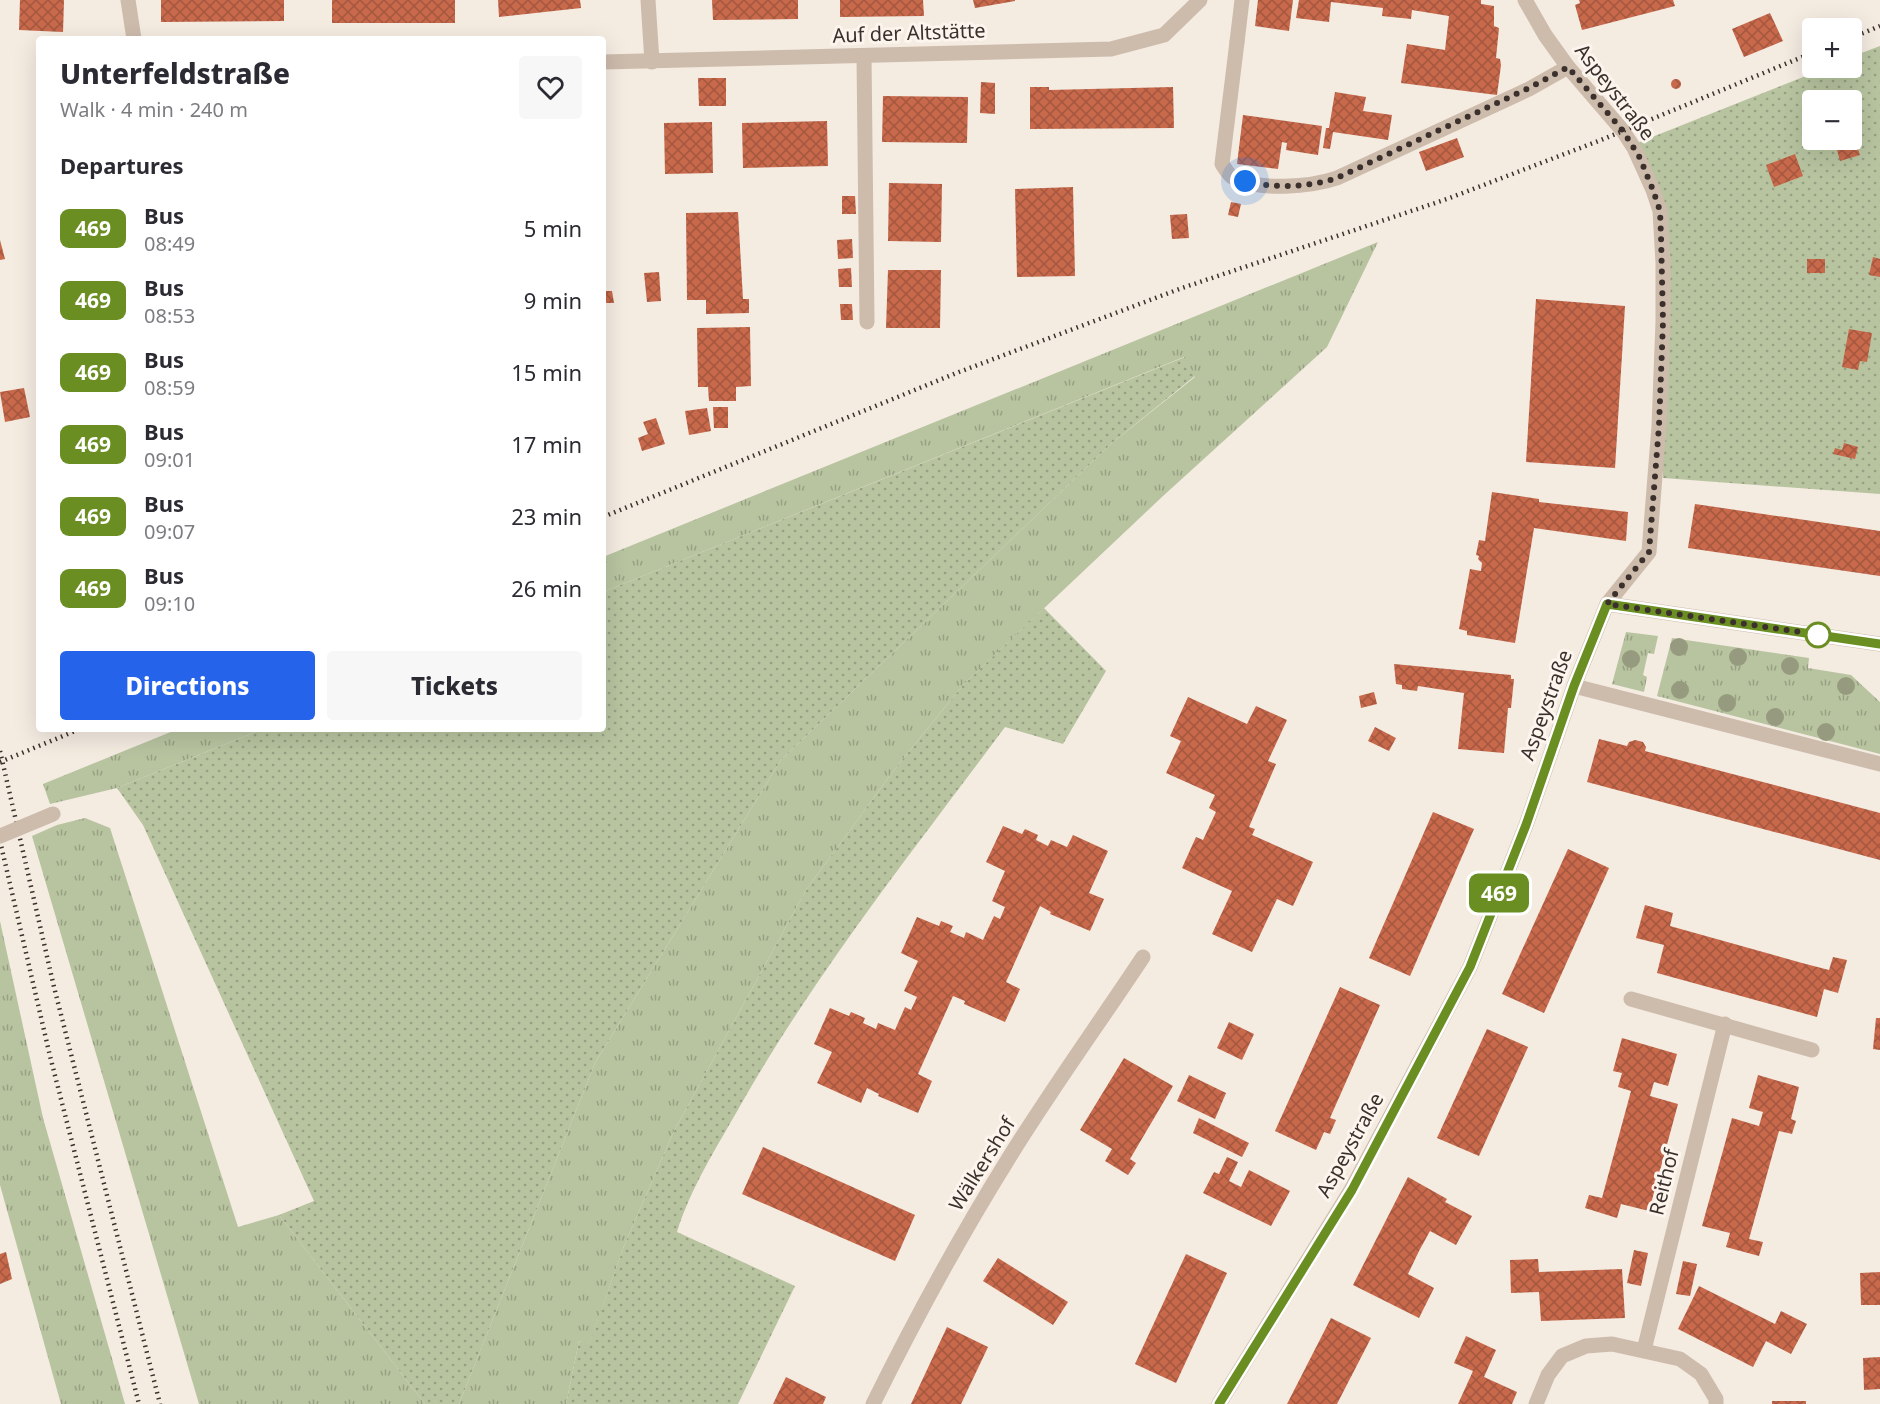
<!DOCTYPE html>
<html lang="en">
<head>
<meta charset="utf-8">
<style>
	body { margin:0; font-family:"Noto Sans",sans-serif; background:#f7f7f7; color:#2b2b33; height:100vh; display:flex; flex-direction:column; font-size:22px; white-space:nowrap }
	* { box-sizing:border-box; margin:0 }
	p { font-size:20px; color:#7c7c81 }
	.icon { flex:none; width:33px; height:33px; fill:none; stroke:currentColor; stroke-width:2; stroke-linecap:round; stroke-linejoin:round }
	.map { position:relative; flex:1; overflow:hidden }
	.side { position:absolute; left:36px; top:36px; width:570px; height:696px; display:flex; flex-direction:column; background:#fff; border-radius:6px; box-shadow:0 6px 24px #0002 }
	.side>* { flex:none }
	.badge { padding:0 12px; border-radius:9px; font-size:21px; line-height:39px }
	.fabs { position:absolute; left:1802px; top:18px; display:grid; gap:12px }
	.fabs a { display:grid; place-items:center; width:60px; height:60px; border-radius:6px; background:#fff; box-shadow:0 6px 24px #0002; font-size:30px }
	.you { position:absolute; width:30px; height:30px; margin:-15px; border:4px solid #fff; border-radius:50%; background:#1a73e8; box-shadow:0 0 0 9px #1a73e833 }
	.map>.badge { position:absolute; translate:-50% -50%; box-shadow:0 0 0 3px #fff }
	h2 { padding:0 24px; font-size:22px; line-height:54px }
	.round { display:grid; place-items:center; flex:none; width:63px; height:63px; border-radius:6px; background:#f7f7f7 }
	.head { display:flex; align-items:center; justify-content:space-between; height:102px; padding:0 24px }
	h1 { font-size:28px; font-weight:800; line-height:45px }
	.action { display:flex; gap:12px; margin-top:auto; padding:12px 24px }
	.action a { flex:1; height:69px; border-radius:6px; background:#2563eb; color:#fff; font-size:24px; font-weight:800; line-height:69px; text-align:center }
	.action a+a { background:#f7f7f7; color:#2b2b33 }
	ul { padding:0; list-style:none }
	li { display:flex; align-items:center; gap:18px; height:72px; padding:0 24px }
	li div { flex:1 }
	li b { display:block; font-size:22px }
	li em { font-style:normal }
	li .badge { min-width:66px; font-weight:700; text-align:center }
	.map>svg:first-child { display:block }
	.grass { fill:url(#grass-tufts) }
	.garden { fill:url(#garden-dots); fill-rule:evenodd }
	.building { fill:url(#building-cross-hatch) }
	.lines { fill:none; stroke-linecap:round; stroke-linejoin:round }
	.lane { stroke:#cdbbac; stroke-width:15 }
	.street { stroke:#cdbbac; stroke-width:15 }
	.rail { stroke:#3b302b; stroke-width:4.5; stroke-dasharray:1.5 4.5; stroke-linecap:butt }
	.lane-bridge { stroke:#cdbbac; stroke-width:15 }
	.tree { fill:#969b7f }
	.line-casing { stroke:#fff; stroke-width:14 }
	.line { stroke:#6b8e23; stroke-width:9 }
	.walk { stroke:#3b302b; stroke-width:6; stroke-dasharray:0 10.8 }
	.stop-dot { fill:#fff; stroke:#6b8e23; stroke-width:3 }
	.labels { text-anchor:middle; stroke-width:6; stroke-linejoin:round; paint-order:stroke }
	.street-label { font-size:20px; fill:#3b302b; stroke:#fbf5ee }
</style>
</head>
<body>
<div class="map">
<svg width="1880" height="1404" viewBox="0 0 1880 1404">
	<defs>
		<pattern id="grass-tufts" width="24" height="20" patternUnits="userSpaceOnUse" patternTransform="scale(1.5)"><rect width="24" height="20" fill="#b8c4a0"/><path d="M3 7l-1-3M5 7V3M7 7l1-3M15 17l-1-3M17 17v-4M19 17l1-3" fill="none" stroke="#97a083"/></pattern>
		<pattern id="garden-dots" width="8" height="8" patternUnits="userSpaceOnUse" patternTransform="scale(1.5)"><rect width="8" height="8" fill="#b8c4a0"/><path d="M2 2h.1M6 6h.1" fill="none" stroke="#97a083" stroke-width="1.8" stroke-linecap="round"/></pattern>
		<pattern id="building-cross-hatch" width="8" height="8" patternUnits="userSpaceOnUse" patternTransform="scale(1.5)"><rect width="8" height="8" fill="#c8694b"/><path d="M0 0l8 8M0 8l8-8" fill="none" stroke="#a4573f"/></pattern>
	</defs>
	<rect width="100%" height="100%" fill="#f4ebe1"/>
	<!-- grass -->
	<g class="grass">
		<path d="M1378,242L1327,347L1163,496L964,684L897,766L806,890L673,1133L624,1246L589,1345L579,1341L566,1404H459L595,1063L781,760L1112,443L1195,377L1184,357L603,592V557Z"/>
		<path d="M1626,632L1658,636L1654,654L1648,653L1643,675L1647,677L1644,692L1612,684Z"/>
		<path d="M1672,638L1809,658L1808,668L1851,675L1880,702V754L1657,696Z"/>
		<path d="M178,729H263L117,788L50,804L43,784Z"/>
		<path d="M85,818L110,828L238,1227L279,1215L425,1404H199L32,836L57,825Z"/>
		<path d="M0,921L43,1118L125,1404H61L0,1185Z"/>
	</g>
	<!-- garden -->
	<g class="garden">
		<path d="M1880,46V494L1663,478V263L1660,211L1632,145L1826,68H1851V57ZM1812,100H1851V140H1812Z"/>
		<path d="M1185,357L1195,376L1112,443L781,760L595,1063L459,1404H425L279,1215L314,1201L143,825L117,788L263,729H603V592Z"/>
		<path d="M1044,608L1106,671L1063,744L1005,727C913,851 816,972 740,1106C717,1147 691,1187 677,1232L795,1286L738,1404H566L579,1341L589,1344L624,1246L673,1133L806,890L897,766L964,684Z"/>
	</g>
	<!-- building -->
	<g class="building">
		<path d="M20,0H64L63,32L19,30Z"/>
		<path d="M161,0H284V21L161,22Z"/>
		<rect x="332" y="0" width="123" height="23"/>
		<path d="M498,0H580L581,8L499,17Z"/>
		<path d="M712,0H798V19L713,20Z"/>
		<path d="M840,0H923L924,16L840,17Z"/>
		<path d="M973,0H1015V1L975,8Z"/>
		<path d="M1258,0H1293L1289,31L1255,26Z"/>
		<path d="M1299,0H1481V4L1494,6V26L1499,28L1496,58L1500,59L1501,65L1497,95L1401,83L1407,44L1445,50L1449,16L1412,10L1411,19L1382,16L1383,8L1331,2L1329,22L1296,18Z"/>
		<path d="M1579,0H1673L1675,6L1582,30L1575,5L1580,3Z"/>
		<path d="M1770,13L1783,41L1744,57L1732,29Z"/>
		<path d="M698,78H726V106H699Z"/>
		<circle cx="1676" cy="84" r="5"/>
		<path d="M981,82L995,83V114L980,113Z"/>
		<path d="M1030,87H1049V90L1173,87L1174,128L1030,129Z"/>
		<path d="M1335,92L1366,97L1363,111L1392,115L1388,140L1333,132L1330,149L1323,148L1326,128H1329Z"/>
		<path d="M883,96L968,97L967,143L882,142Z"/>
		<path d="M1243,115L1322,126L1318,155L1286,150L1287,143L1282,142L1278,169L1237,164Z"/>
		<path d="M827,121L828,166L743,168L742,123Z"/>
		<path d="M712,122L713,173L665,174L664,123Z"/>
		<path d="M1457,138L1464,157L1426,171L1419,152Z"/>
		<path d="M1855,140L1860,155L1840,161L1836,146Z"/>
		<path d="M1795,154L1803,176L1774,187L1766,165Z"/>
		<path d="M889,183L942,184L941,242L888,241Z"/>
		<path d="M1073,187L1075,276L1017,277L1015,189Z"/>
		<path d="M842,196H855L856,214H842Z"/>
		<path d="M1231,202L1241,204L1238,217L1228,215Z"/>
		<path d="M738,212L743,299H749V313L706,314V300H687L686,213Z"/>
		<path d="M1187,214L1189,238L1172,239L1170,215Z"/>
		<path d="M852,239L853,258L838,259L837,240Z"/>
		<path d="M0,240L5,259L0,260Z"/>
		<path d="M1873,257L1880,259V277L1869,275Z"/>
		<rect x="1807" y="259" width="18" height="14"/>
		<path d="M851,268L852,287H839L838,269Z"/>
		<path d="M888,270H941L940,328H886Z"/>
		<path d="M659,272L661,301L647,302L644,273Z"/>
		<path d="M603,291H612L614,303H603Z"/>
		<path d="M1536,299L1625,306L1615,468L1526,462Z"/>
		<path d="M840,304H852L853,320H841Z"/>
		<path d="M750,327L751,386L736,387V401H709L708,387H698L697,328Z"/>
		<path d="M1849,329L1872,333L1867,362L1860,361L1858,370L1842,367Z"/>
		<path d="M24,388L30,417L5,422L0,392Z"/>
		<path d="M713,407H728V428H714Z"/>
		<path d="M707,408L711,431L689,435L685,411Z"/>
		<path d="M656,418L665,444L642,451L638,438L648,434L643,422Z"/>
		<path d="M1844,443L1858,447L1855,459L1833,454L1835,448L1842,450Z"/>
		<path d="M1492,492L1539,499V502L1628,512L1626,541L1534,528L1515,643L1467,635V631L1459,629L1470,569L1481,571L1482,563L1478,559L1479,556L1476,555L1479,540L1485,541Z"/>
		<path d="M1695,504L1880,531V576L1688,548Z"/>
		<path d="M1394,664L1511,675V679H1514L1511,708H1508L1504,753L1458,749L1464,693L1418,686L1417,691L1402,689V685L1396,684Z"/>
		<path d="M1374,692L1377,704L1361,708L1359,696Z"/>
		<path d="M1188,697L1247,724L1256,706L1287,720L1268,761L1276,764L1249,827L1255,829L1252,835L1313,862L1293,906L1277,899L1252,952L1212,934L1232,891L1182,868L1196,837L1203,840L1216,812L1209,808L1215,795L1166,773L1181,741L1170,736Z"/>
		<path d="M1375,727L1396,738L1389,751L1368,741Z"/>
		<path d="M1599,739L1627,746L1629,742L1635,740L1643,742L1646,747L1645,751L1880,813V860L1587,782Z"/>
		<path d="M1433,812L1474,829L1410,976L1369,958Z"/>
		<path d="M1003,826L1022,834L1025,829L1038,835L1036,840L1048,846L1051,840L1067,847L1073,835L1108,851L1089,893L1104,899L1090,931L1050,914L1051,912L1040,906L1006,982L1020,989L1005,1022L964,1004L965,1001L953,996L918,1074L932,1081L918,1113L878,1096L879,1094L867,1088L861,1103L817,1083L832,1052L814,1044L830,1008L849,1016L851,1012L865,1018L863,1023L876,1029L878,1023L895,1030L905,1007L911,1010L917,997L904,991L918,961L901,953L917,917L939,926L941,921L953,926L950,932L964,938L966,932L983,940L994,916L1000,919L1005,907L992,901L1005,871L986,862Z"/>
		<path d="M1568,849L1609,868L1544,1013L1502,994Z"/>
		<path d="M1645,905L1673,913L1670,926L1802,963L1829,970L1833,957L1847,960L1838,993L1824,989L1817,1017L1657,973L1664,945L1636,938Z"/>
		<path d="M1340,987L1380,1005L1330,1118L1336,1120L1330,1134L1324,1132L1316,1150L1275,1131Z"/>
		<path d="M1876,1018H1880V1050L1873,1049Z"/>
		<path d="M1229,1022L1254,1034L1242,1060L1217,1048Z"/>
		<path d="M1487,1029L1528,1047L1479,1156L1437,1138Z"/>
		<path d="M1622,1038L1677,1054L1668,1086L1654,1082L1650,1096L1678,1104L1649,1211L1621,1204L1617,1218L1585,1208L1589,1195L1602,1198L1631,1091L1618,1087L1622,1073L1613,1071Z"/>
		<path d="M1124,1058L1173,1086L1130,1159L1136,1163L1128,1175L1105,1161L1112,1149L1080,1130Z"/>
		<path d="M1189,1075L1226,1093L1215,1119L1177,1101Z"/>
		<path d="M1758,1075L1799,1087L1791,1119L1796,1121L1792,1134L1779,1131L1749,1239L1763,1242L1759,1256L1726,1247L1730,1233L1702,1226L1732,1118L1759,1126L1763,1112L1749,1108Z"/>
		<path d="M1199,1118L1249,1143L1242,1157L1193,1133Z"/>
		<path d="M763,1147L915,1215L895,1261L742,1194Z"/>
		<path d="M1227,1157L1238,1162L1229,1181L1241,1187L1249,1170L1290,1191L1271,1226L1203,1193L1214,1172L1219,1174Z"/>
		<path d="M1408,1177L1447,1199L1445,1202L1472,1216L1456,1245L1430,1231L1419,1251L1408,1274L1434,1288L1419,1318L1353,1285Z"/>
		<path d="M1634,1250L1648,1253L1641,1286L1627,1283Z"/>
		<path d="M6,1252L12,1279L0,1284V1254Z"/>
		<path d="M1186,1254L1227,1273L1176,1383L1135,1364Z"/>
		<path d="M998,1258L1068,1302L1053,1325L983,1281Z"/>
		<path d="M1538,1259L1539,1272L1622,1269L1625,1318L1541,1321L1539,1292L1511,1293L1510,1260Z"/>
		<path d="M1683,1261L1697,1264L1690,1296L1676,1294Z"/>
		<path d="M1880,1272V1305H1861L1860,1273Z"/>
		<path d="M1699,1286L1775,1324L1781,1311L1807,1324L1791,1354L1766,1341L1753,1367L1678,1329Z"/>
		<path d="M1331,1318L1371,1338L1337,1404H1287Z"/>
		<path d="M947,1327L988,1347L961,1404H911Z"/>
		<path d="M1466,1336L1496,1350L1484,1377L1517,1392L1512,1404H1458L1473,1371L1454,1363Z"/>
		<path d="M1880,1357V1389L1864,1390L1863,1358Z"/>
		<path d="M786,1377L826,1397L823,1404H773Z"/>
		<rect x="1772" y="1401" width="34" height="3"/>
	</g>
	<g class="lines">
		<!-- lane -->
		<g class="lane">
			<path d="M1237,42L1222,164C1225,168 1229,176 1234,178C1260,191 1310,187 1337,178L1529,89L1568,67"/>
			<path d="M864,56L867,322"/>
		</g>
		<!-- street -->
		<g class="street">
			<path d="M128,0L134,39"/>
			<path d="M648,0L652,62"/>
			<path d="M1237,42L1242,0"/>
			<path d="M603,62L1111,49L1164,35L1200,0"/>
			<path d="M1607,604L1880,644"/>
			<path d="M1574,686L1880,764"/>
			<path d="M1631,999L1812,1050"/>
			<path d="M1644,1350L1725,1024"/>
			<path d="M873,1404C914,1321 958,1240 1007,1161C1050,1091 1098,1025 1143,957"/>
			<path d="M1219,1404L1351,1190L1470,967L1526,825L1574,686L1607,604L1649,552L1659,426L1663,322V263L1660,211L1653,190L1634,148L1623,131L1568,67L1545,35L1525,0"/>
			<path d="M1536,1404L1548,1375L1562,1356L1586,1346L1612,1344L1680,1359L1701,1374L1716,1399V1404"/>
		</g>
		<!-- rail -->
		<g class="rail">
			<path d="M1851,38L1880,26"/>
			<path d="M603,517L959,372L1182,288L1447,199L1601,140L1812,53"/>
			<path d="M0,751L54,987L160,1404"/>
			<path d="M0,762L80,729"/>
			<path d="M0,841L50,1056L139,1404"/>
		</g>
		<!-- lane-bridge -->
		<path class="lane-bridge" d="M0,836L53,814"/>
	</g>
	<!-- trees -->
	<g class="tree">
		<circle cx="1679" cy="647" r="9"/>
		<circle cx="1738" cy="657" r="9"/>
		<circle cx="1631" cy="659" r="9"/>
		<circle cx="1790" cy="666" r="9"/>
		<circle cx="1846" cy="686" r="9"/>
		<circle cx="1680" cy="690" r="9"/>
		<circle cx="1727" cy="703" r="9"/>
		<circle cx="1775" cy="717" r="9"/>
		<circle cx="1826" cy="732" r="9"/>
	</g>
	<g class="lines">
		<defs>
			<path id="line" d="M1219,1404L1352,1190L1470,967L1526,825L1574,686L1607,604L1880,644"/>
		</defs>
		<!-- line casing -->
		<use href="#line" class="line-casing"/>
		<!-- line -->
		<use href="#line" class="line"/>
		<!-- walk -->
		<path class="walk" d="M1245,181C1273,189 1310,187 1337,178L1529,88L1568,67L1623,131L1640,158L1653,190L1660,211L1661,236L1663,322L1659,426L1649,552L1607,604L1828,636L1818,635"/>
	</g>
	<!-- markers -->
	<circle class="stop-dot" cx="1818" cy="635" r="12"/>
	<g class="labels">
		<!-- street labels -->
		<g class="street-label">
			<text transform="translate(909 33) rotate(-2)" y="7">Auf der Altstätte</text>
			<text transform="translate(1615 92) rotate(52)" y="7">Aspeystraße</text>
			<text transform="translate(1546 705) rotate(-70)" y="7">Aspeystraße</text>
			<text transform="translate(1350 1145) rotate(-61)" y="7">Aspeystraße</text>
			<text transform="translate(982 1164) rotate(-58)" y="7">Wälkershof</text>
			<text transform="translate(1664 1182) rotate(-76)" y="7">Reithof</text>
		</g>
	</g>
</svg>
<div class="fabs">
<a>+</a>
<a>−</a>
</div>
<div class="you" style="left:1245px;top:181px"></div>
<b class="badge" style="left:1499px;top:893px;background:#6b8e23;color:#fff">469</b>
<section class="side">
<div class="head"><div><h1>Unterfeldstraße</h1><p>Walk · 4 min · 240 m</p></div><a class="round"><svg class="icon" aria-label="heart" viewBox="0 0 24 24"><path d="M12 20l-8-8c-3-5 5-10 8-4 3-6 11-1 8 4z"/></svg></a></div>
<h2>Departures</h2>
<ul>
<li><span class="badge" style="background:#6b8e23;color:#fff">469</span><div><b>Bus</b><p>08:49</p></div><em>5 min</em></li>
<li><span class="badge" style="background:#6b8e23;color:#fff">469</span><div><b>Bus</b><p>08:53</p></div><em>9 min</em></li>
<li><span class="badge" style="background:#6b8e23;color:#fff">469</span><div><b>Bus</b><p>08:59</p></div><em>15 min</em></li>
<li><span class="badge" style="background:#6b8e23;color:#fff">469</span><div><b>Bus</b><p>09:01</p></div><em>17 min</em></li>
<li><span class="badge" style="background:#6b8e23;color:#fff">469</span><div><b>Bus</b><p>09:07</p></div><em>23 min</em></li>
<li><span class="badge" style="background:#6b8e23;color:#fff">469</span><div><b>Bus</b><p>09:10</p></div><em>26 min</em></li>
</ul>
<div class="action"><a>Directions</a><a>Tickets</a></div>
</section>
</div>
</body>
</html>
